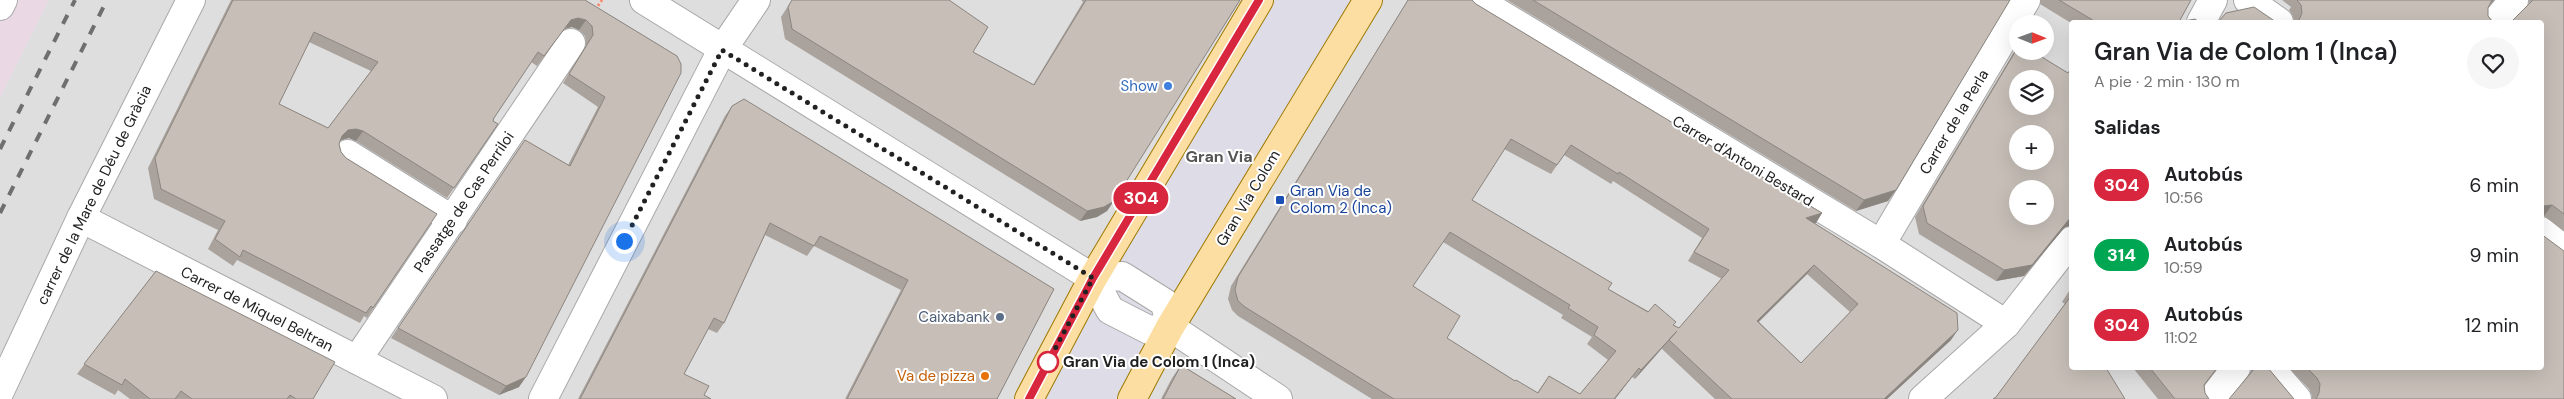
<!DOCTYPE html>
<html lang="es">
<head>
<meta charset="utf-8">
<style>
	body { margin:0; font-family:"DM Sans",sans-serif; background:#f6f6f6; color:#202124; height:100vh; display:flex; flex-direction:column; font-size:19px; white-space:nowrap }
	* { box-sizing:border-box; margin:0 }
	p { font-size:16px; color:#757577 }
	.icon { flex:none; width:28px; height:28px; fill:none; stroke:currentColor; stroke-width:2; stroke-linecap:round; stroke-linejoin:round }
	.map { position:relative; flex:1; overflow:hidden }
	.drawer { position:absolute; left:2069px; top:20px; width:475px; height:350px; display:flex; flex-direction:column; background:#fff; border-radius:5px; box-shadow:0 5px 20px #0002 }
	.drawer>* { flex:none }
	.badge { padding:0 10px; border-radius:16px; font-size:18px; line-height:32px }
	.needle { width:32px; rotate:91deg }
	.tools { position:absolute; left:2009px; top:15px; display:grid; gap:10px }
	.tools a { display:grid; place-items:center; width:45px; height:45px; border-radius:50%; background:#fff; box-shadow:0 5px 20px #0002; font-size:25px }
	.you { position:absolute; width:25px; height:25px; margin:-12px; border:4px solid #fff; border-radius:50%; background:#1a73e8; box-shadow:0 0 0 8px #1a73e833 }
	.map>.badge { position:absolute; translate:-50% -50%; box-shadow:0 0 0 2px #fff }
	h2 { padding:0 25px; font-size:19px; line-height:45px }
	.round { display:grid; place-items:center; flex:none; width:52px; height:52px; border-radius:26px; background:#f6f6f6 }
	.summary { display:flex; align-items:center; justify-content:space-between; height:85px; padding:0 25px }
	h1 { font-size:24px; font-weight:600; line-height:38px }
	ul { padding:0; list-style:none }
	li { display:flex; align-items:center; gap:15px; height:70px; padding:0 25px }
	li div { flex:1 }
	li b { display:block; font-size:19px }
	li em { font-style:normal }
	li .badge { min-width:55px; font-weight:700; text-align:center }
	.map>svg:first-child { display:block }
	.residential { fill:#dfdede; fill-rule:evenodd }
	.industrial { fill:#ead9e5 }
	.plaza { fill:#dddce7 }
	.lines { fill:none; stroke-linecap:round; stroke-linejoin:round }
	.minor-casing { stroke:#a8a8a8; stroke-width:30 }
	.major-casing { stroke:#9d7800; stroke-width:30 }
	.path { stroke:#fa8b70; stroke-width:3; stroke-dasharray:2.5 2.5; stroke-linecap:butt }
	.minor { stroke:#fff; stroke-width:28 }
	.major { stroke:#fcdea2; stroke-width:28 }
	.rail { stroke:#6f6f6f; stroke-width:4; stroke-dasharray:10 10; stroke-linecap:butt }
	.wall { fill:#aaa39d; fill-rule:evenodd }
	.shaded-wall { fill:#8b8580 }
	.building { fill:#c6beb7; stroke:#8b8580; fill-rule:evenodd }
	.line-casing { stroke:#fff; stroke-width:11 }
	.line { stroke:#d7263d; stroke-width:8 }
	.walk { stroke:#212121; stroke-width:5; stroke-dasharray:0 9 }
	.shop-dot { fill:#3f7fe0; stroke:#fff; stroke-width:2 }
	.transit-dot { fill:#1a4fb4; stroke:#fff; stroke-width:2 }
	.service-dot { fill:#5c6f8a; stroke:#fff; stroke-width:2 }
	.stop-dot { fill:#fff; stroke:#d7263d; stroke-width:2.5 }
	.food-dot { fill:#e8710a; stroke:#fff; stroke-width:2 }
	.labels { text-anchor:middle; stroke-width:4; stroke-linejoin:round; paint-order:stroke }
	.shop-label { font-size:15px; fill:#366cbe; stroke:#fff; text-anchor:end }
	.street-label { font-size:15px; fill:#212121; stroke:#fff }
	.transit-label { font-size:15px; fill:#164399; stroke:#fff; text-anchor:start }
	.service-label { font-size:15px; fill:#4e5e75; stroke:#fff; text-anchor:end }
	.stop-label { font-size:15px; font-weight:bold; fill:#212121; stroke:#fff; text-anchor:start }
	.food-label { font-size:15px; fill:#c56008; stroke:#fff; text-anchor:end }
	.neighbourhood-label { font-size:16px; font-weight:bold; fill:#545454; stroke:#fff }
</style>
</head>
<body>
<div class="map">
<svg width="2564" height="399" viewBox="0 0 2564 399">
	<rect width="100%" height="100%" fill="#f1efe7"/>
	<!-- residential -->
	<path class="residential" d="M0,0H2564V399H0ZM2071,22H2541V368H2071ZM2018,24H2045V51H2018ZM2018,79H2045V106H2018ZM2018,134H2045V161H2018ZM2018,189H2045V216H2018Z"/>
	<!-- industrial -->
	<path class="industrial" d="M0,0H49L0,98Z"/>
	<!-- plaza -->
	<path class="plaza" d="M1259,0H1368L1132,399H1031Z"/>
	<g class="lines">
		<defs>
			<g id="minor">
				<path d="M644,0L1093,278L1110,310L1149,330L1170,327L1278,399"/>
				<path d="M1477,0L1881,244L2006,324"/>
				<path d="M2248,0L2279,22"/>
				<path d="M0,6L3,0"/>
				<path d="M2201,22L2213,0"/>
				<path d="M2495,22L2514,0"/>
				<path d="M348,154L453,220"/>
				<path d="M81,218L433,399"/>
				<path d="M2541,231L2564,250"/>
				<path d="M1881,244L2026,0"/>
				<path d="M1093,278L1122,276L1165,303L1170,327"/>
				<path d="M357,360L571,43"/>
				<path d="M2270,368L2297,399"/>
				<path d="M0,391L81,218L191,0"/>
				<path d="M543,399L722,50L756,0"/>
				<path d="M1923,399L2006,324L2071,241"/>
				<path d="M2212,399L2236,368"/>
			</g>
			<g id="major">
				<path d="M1029,399L1093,278L1259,0"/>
				<path d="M1132,399L1170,327L1368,0"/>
			</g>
		</defs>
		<!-- minor casing -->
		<use href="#minor" class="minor-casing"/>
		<!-- major casing -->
		<use href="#major" class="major-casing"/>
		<!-- path -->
		<path class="path" d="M595,10L602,0"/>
		<!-- minor -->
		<use href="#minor" class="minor"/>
		<!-- major -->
		<use href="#major" class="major"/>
		<!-- rail -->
		<g class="rail">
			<path d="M0,149L75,0"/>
			<path d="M0,213L107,0"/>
		</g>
	</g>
	<!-- wall -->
	<g class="wall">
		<path d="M231,0H585L677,56L519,387L499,395L391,338L525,140L568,165L598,107L563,83L586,45L585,36L579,30L572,27L564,29L537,66L531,62L494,118L493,121L498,124L447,198L356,141L349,138L340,141L339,144L341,152L346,158L437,214L367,318L364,316L360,323L237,260L233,266L208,249L218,230L154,199L148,168ZM309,42L371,71L328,128L279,104Z"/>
		<path d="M792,0H949L973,52L1033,85L1083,2L1081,0H1240L1107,211L1097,217L1080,221L785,39L781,17Z"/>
		<path d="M1408,0H1472L1476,4L1822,213L1816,223H1814L1951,340L1887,399H1715L1662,349L1664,346L1635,379L1632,377L1615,399H1372L1238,316L1232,310L1228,299L1231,286ZM1504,149L1551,174L1564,155L1611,184L1613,181L1702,238L1688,261L1722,279L1679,328L1608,289L1472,200ZM1443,242L1563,315L1561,318L1592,337L1587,344L1608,360L1580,394L1549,376L1537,393L1515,381L1447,338L1413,286ZM1807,274L1850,312L1801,363L1759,322Z"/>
		<path d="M1507,0H2010L1888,201L1856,211Z"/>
		<path d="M2040,0H2191L2179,22H2199L2071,23L2040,4Z"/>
		<path d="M2282,0H2494L2488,8V16L2493,22H2294L2293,16L2289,10L2291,7Z"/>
		<path d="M2529,0H2564V231L2544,216L2529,4Z"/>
		<path d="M2018,46L2068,73L2071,67V226L2065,227L2024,276L1996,281L1919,234L1915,217L2012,55Z"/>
		<path d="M732,106L1054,289L997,399H845L901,290L814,246L807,256L765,235L724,323L717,333L708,329L684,374L704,395L711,399H578L725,116Z"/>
		<path d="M156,271L313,399H130L118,390L115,395L77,374Z"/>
		<path d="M2071,288V368L1996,397L2065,304L2062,302Z"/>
		<path d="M1181,365L1236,399H1161L1172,378Z"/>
		<path d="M2133,368H2217L2204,386L2205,393L2209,399H2158Z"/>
		<path d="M2251,368H2268L2293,398L2250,374L2251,370Z"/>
		<path d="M2289,368H2541L2564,399H2312V396L2309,389Z"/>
	</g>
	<!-- shaded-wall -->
	<g class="shaded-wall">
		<path d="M2492,0H2494L2483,12Z"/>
		<path d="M578,18L586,20L579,30L572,27L564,29L537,66L571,20Z"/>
		<path d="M356,129L363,131L356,141L349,138L341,140L335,145L342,136L348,130Z"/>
		<path d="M1896,190L1888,201L1856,211L1864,200Z"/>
		<path d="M1114,201L1107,211L1097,217L1080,221L1087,211Z"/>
		<path d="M2552,205L2544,216H2541V207L2543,206Z"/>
		<path d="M1822,213L1816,223L1799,228L1806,218Z"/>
		<path d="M2071,217V226L2065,227L2024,276L1996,281L2004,270Z"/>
		<path d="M1814,265L1807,274L1750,330L1757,321Z"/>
		<path d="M1958,330L1951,340L1887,399H1884Z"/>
		<path d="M1677,331L1664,346L1635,379L1641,370Z"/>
		<path d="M1639,368L1615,399H1614Z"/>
		<path d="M526,377L519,387L499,395L506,386Z"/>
	</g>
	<!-- building -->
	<g class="building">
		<path d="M233,0H585L677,56L681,64V73L526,377L506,386L398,328L525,140L570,166L605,97L569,74L593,35L592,26L586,20L578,18L571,20L544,56L538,52L494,118L493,121L498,124L454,188L363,131L356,129L348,130L342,136L339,144L341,152L346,158L437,214L373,308L371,306L366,313L243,250L240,257L215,239L225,221L161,189L155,158ZM314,32L378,62L328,128L279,104Z"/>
		<path d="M792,0H949L988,27L973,52L1034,85L1086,0H1240L1114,201L1104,207L1087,211L792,29L788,7Z"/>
		<path d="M1408,0H1472L1476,4L1822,213L1806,218L1957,313L1958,330L1884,399H1732L1669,340L1677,331L1641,370L1639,368L1614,399H1394L1245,307L1238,301L1235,290L1238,277ZM1511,139L1557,165L1571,145L1618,174L1619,172L1709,229L1694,252L1729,270L1679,328L1673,325L1676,322L1655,304L1648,312L1608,289L1612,283L1472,200ZM1450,232L1570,305L1568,308L1598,327L1594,335L1616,351L1580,394L1549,376L1538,393L1516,380L1515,381L1447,338L1460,316L1413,286ZM1814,265L1858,304L1801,363L1757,321Z"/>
		<path d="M1533,0H2010L1896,190L1864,200Z"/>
		<path d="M2059,0H2191L2179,22L2195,19L2199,22H2096Z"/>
		<path d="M2297,0H2492L2488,8V16L2493,22H2296L2299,20L2302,13L2301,5Z"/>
		<path d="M2533,0H2564V214L2552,205L2543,206L2541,207V22H2511Z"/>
		<path d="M2254,7L2276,22H2218L2226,13Z"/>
		<path d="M2018,47V51H2032L2068,73L2071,69V217L2032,265L2004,270L1927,223L1923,206ZM2018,79H2045V106H2018ZM2018,134H2045V161H2018ZM2018,189H2045V216H2018Z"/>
		<path d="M744,99L1054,289L997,399H847L908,280L820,236L814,246L770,223L724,323L714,318L684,374L709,386L704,395L711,399H580L732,106Z"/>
		<path d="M2541,234L2564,251V399H2316L2319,393L2320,384L2317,378L2307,368H2541Z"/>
		<path d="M156,271L335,362L313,399H296L290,395L287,399H192L181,391L175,399H150L125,379L122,385L84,364Z"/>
		<path d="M2071,296V368H2106L2125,399H1993L1996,397Z"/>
		<path d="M1181,365L1236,399H1163Z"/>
		<path d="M2150,368H2217L2204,385L2205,393L2209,399H2175Z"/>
		<path d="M2255,368H2268L2294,399H2229Z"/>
	</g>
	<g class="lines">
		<defs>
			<path id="line" d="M1029,399L1093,278L1259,0"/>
		</defs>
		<!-- line casing -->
		<use href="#line" class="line-casing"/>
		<!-- line -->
		<use href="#line" class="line"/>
		<!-- walk -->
		<path class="walk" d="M624,241L722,50L1093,278L1048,362"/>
	</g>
	<!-- markers -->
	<circle class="shop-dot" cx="1168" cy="86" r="5"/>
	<rect class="transit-dot" x="1275" y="195" width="10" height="10" rx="2.5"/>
	<circle class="service-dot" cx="1000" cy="317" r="5"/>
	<circle class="stop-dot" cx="1048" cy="362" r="10"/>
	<circle class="food-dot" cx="985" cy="376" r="5"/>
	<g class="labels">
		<!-- shop labels -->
		<g class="shop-label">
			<text x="1158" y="91">Show</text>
		</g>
		<!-- street labels -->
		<g class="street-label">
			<text transform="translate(1954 122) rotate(-59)" y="5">Carrer de la Perla</text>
			<text transform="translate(1743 161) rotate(31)" y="5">Carrer d'Antoni Bestard</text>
			<text transform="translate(94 195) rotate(-64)" y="5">carrer de la Mare de Déu de Gràcia</text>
			<text transform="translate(1248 198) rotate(-59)" y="5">Gran Via Colom</text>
			<text transform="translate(464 202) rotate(-56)" y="5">Passatge de Cas Perriloi</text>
			<text transform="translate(257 309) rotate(27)" y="5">Carrer de Miquel Beltran</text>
		</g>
		<!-- transit labels -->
		<g class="transit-label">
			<text x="1290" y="196">Gran Via de<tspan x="1290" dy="17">Colom 2 (Inca)</tspan></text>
		</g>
		<!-- service labels -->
		<g class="service-label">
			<text x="990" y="322">Caixabank</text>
		</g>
		<!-- stop labels -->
		<g class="stop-label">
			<text x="1063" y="367">Gran Via de Colom 1 (Inca)</text>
		</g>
		<!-- food labels -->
		<g class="food-label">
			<text x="975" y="381">Va de pizza</text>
		</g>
		<!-- neighbourhood labels -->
		<g class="neighbourhood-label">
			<text x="1219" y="162">Gran Via</text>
		</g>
	</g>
</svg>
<div class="tools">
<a><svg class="needle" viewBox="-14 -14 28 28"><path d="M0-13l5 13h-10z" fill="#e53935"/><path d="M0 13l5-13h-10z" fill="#757577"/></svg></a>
<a><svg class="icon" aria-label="layers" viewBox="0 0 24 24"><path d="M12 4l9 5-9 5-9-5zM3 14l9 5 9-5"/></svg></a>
<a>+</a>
<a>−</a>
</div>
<div class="you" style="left:624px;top:241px"></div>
<b class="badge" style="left:1141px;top:198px;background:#d7263d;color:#fff">304</b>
<section class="drawer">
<div class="summary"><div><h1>Gran Via de Colom 1 (Inca)</h1><p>A pie · 2 min · 130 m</p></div><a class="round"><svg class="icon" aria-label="heart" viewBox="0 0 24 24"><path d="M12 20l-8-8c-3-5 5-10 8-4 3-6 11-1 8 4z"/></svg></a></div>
<h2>Salidas</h2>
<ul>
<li><span class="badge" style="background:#d7263d;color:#fff">304</span><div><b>Autobús</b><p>10:56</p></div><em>6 min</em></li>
<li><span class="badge" style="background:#00a651;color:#fff">314</span><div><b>Autobús</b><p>10:59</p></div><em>9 min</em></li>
<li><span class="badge" style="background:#d7263d;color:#fff">304</span><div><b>Autobús</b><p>11:02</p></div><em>12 min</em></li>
</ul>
</section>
</div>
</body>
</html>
